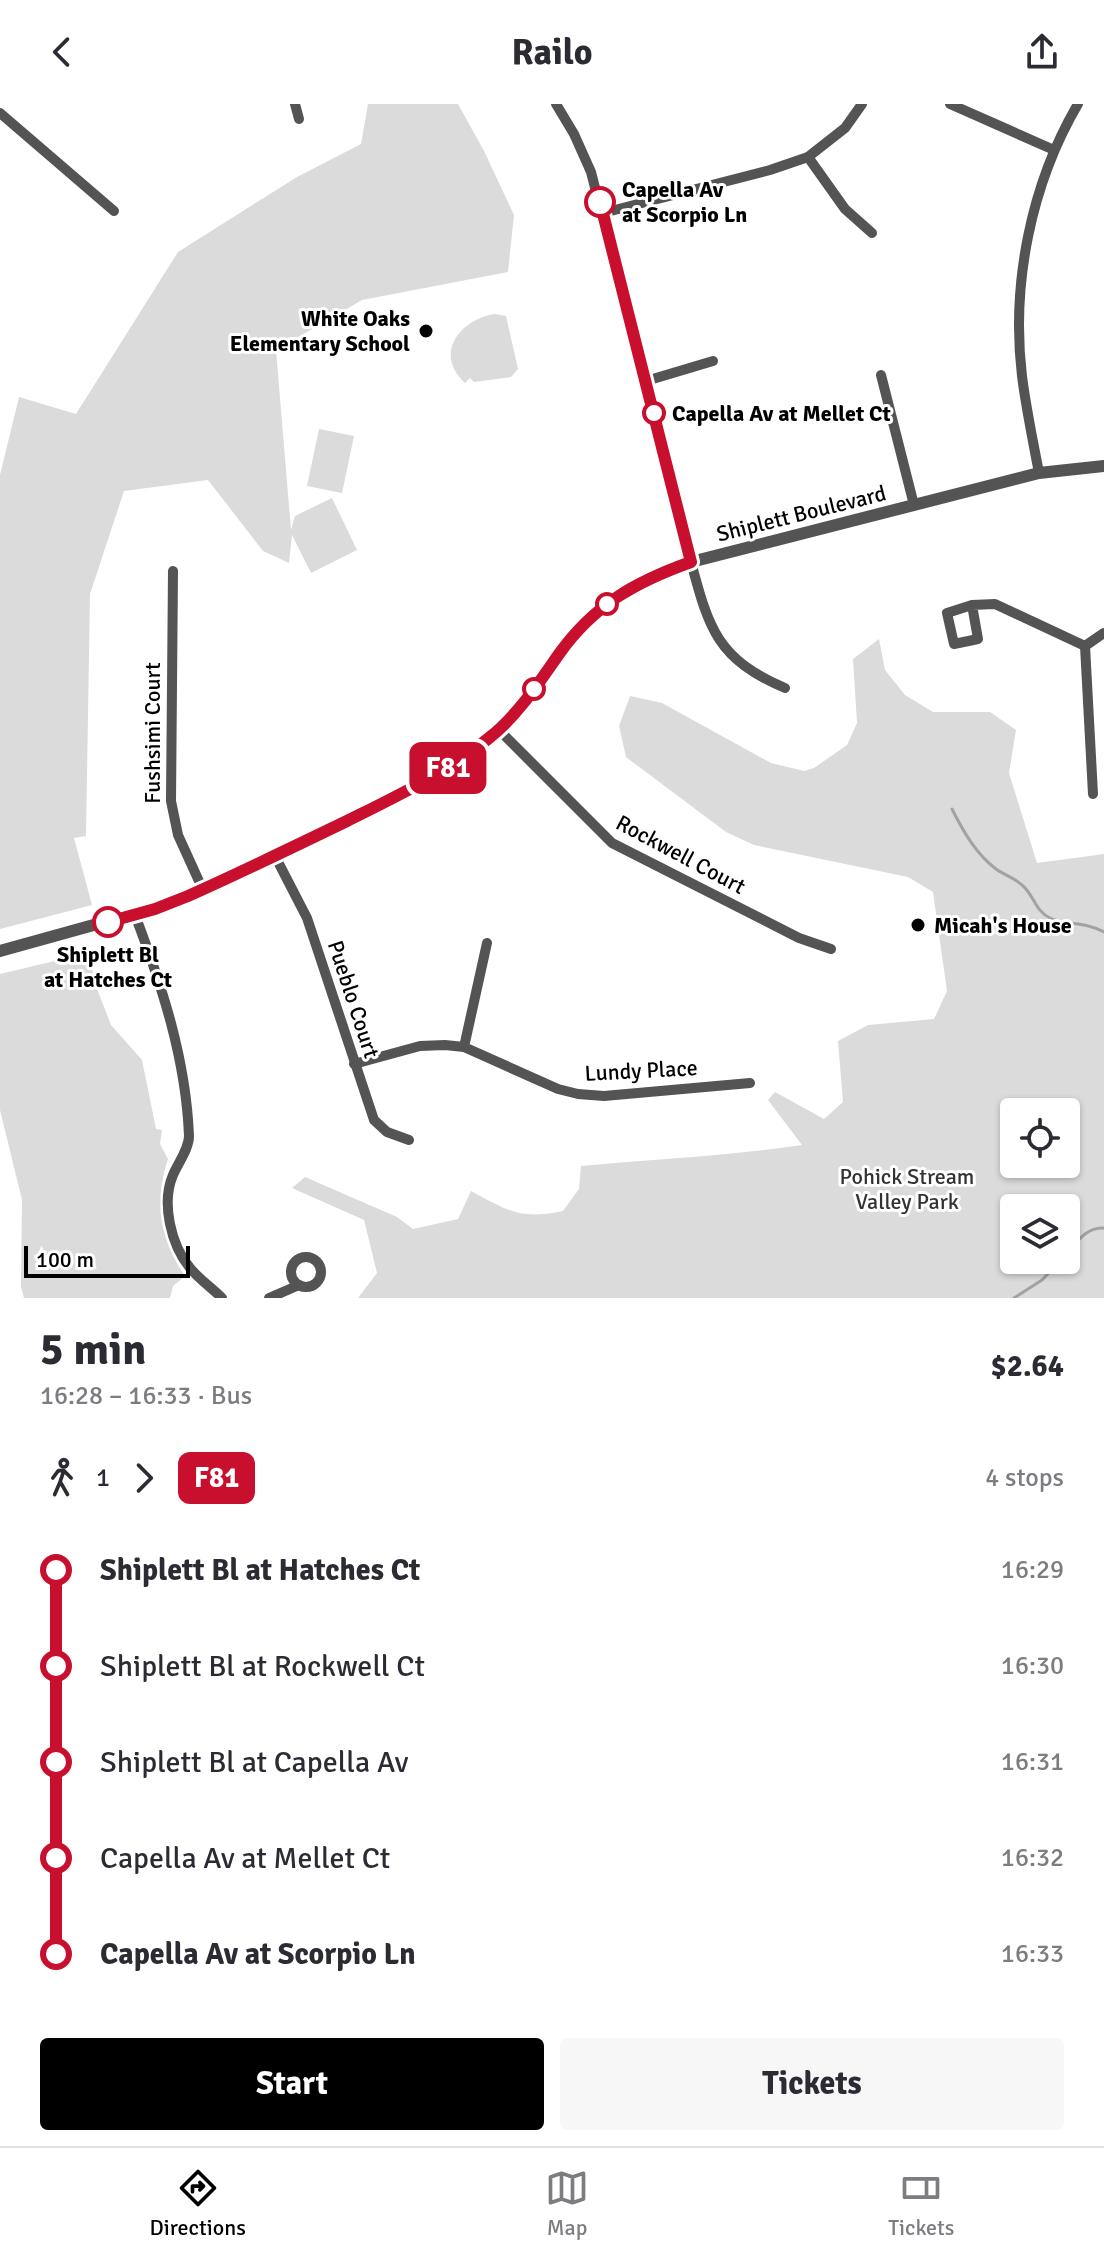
<!DOCTYPE html>
<html lang="en">
<head>
<meta charset="utf-8">
<style>
	body { margin:0; font-family:Signika,sans-serif; background:#f7f7f7; color:#2b2b33; height:100vh; display:flex; flex-direction:column; font-size:30px; white-space:nowrap }
	* { box-sizing:border-box; margin:0 }
	p { font-size:26px; color:#7c7c81 }
	.icon { flex:none; width:44px; height:44px; fill:none; stroke:currentColor; stroke-width:2; stroke-linecap:round; stroke-linejoin:round }
	.map { position:relative; height:1194px; overflow:hidden }
	.sheet { display:flex; flex-direction:column; background:#fff; flex:1 }
	.sheet>* { flex:none }
	.badge { padding:0 16px; border-radius:12px; font-size:28px; line-height:52px }
	.tools { position:absolute; left:1000px; top:994px; display:grid; gap:16px }
	.tools a { display:grid; place-items:center; width:80px; height:80px; border-radius:8px; background:#fff; box-shadow:0 2px 6px #0004; font-size:40px }
	.scale { position:absolute; left:24px; bottom:20px; width:166px; box-sizing:border-box; padding-left:8px; border:4px solid #000; border-top:0; font-size:22px; line-height:28px; white-space:nowrap; color:#000; -webkit-text-stroke:6px #fff; paint-order:stroke }
	.map>.badge { position:absolute; translate:-50% -50%; box-shadow:0 0 0 4px #fff }
	.legs { display:flex; align-items:center; gap:12px; height:88px; padding:0 40px; font-size:26px }
	.legs p { margin-inline-start:auto }
	.summary { display:flex; align-items:center; justify-content:space-between; height:136px; padding:0 40px }
	h1 { font-size:44px; font-weight:700; line-height:60px }
	.button { display:flex; gap:16px; margin-top:auto; padding:16px 40px }
	.button a { flex:1; height:92px; border-radius:8px; background:#000; color:#fff; font-size:32px; font-weight:700; line-height:92px; text-align:center }
	.button a+a { background:#f7f7f7; color:#2b2b33 }
	ul { padding:0 40px; list-style:none }
	li { display:flex; align-items:center; gap:28px; height:96px; font-size:30px }
	li i { display:grid; place-items:center; width:12px; height:100%; margin:0 10px; background:currentColor }
	li i::after { content:''; width:20px; height:20px; margin:-10px; border:6px solid; border-radius:50%; background:#fff }
	li p { margin-inline-start:auto }
	li:first-child i { background:linear-gradient(#0000 50%,currentColor 0) }
	li:last-child i { background:linear-gradient(currentColor 50%,#0000 0) }
	header { display:flex; justify-content:space-between; align-items:center; height:104px; padding:0 40px; background:#fff; font-size:36px; font-weight:700 }
	.menu { display:flex; justify-content:space-around; align-items:center; height:112px; border-top:2px solid #e1e1e2; background:#fff; font-size:22px; color:#7c7c81 }
	.menu a { display:grid; justify-items:center; gap:4px }
	.menu .active { color:#000 }
	.map>svg:first-child { display:block }
	.green { fill:#dbdbdb; fill-rule:evenodd }
	.lines { fill:none; stroke-linecap:round; stroke-linejoin:round }
	.stream { stroke:#a2a2a2; stroke-width:3 }
	.minor { stroke:#545454; stroke-width:10 }
	.tertiary { stroke:#545454; stroke-width:12 }
	.line-1-casing { stroke:#fff; stroke-width:18 }
	.line-1 { stroke:#c8102e; stroke-width:12 }
	.stop-1-dot { fill:#fff; stroke:#c8102e; stroke-width:4 }
	.poi-dot { fill:#000; stroke:#fff; stroke-width:3 }
	.labels { text-anchor:middle; stroke-width:6; stroke-linejoin:round; paint-order:stroke }
	.stop-label { font-size:22px; font-weight:bold; fill:#000; stroke:#fff; text-anchor:start }
	.poi-label { font-size:22px; font-weight:bold; fill:#000; stroke:#fff; text-anchor:end }
	.street-label { font-size:22px; fill:#000; stroke:#fff }
	.park-label { font-size:22px; fill:#323232; stroke:#fff }
</style>
</head>
<body>
<header><svg class="icon" aria-label="back" viewBox="0 0 24 24"><path d="M15 5l-7 7 7 7"/></svg>Railo<svg class="icon" aria-label="share" viewBox="0 0 24 24"><path d="M12 15V3M7 8l5-5 5 5M5 13v7h14v-7"/></svg></header>
<div class="map">
<svg width="1104" height="1194" viewBox="0 0 1104 1194">
	<rect width="100%" height="100%" fill="#fff"/>
	<!-- green -->
	<g class="green">
		<path d="M368,0H458L484,47L514,111L508,168L362,196L276,246L291,426L295,412L332,394L357,446L311,469L292,431L289,459L263,447L208,376L124,387L90,490L86,732L74,734L92,801L0,825V371L19,293L76,310L178,148L297,73L361,40Z"/>
		<path d="M495,210L506,212L518,265L511,273L474,278L470,274L465,279C433,250 460,215 495,210Z"/>
		<path d="M319,325L354,332L342,389L307,382Z"/>
		<path d="M879,535L885,566L905,591L933,608H990L1016,626L1009,669L1037,759L1104,750V1194H358L377,1169L364,1116L292,1084L305,1073L397,1113L413,1125L458,1115L471,1087C509,1107 519,1116 563,1107L579,1085L581,1062C655,1055 729,1052 802,1041L768,996L775,988L824,1015L843,998L838,937L868,921L934,915L947,887L933,788L908,773L754,741L726,728L626,653L619,622L630,592L662,599L771,659L804,667L814,664L847,641L857,619L853,555ZM1014,1008H1066V1060H1014ZM1014,1104H1066V1156H1014Z"/>
		<path d="M88,849L97,885L111,921L142,956L156,1025L162,1026L160,1040L168,1055C154,1098 159,1134 185,1172L173,1182L170,1194H24L21,1182L22,1096L0,1006V870Z"/>
	</g>
	<g class="lines">
		<!-- stream -->
		<g class="stream">
			<path d="M952,705C963,727 976,750 996,765C1004,771 1015,774 1022,781C1034,791 1035,807 1050,814C1068,822 1084,817 1104,828"/>
			<path d="M1066,1150C1077,1138 1086,1123 1104,1124"/>
			<path d="M1014,1194L1042,1176L1061,1156"/>
		</g>
		<!-- minor -->
		<g class="minor">
			<path d="M295,0L299,15"/>
			<path d="M556,0L574,30L591,68L691,458C709,525 717,555 785,584"/>
			<path d="M950,0L1054,46"/>
			<path d="M0,9L114,107"/>
			<path d="M808,53L845,105L872,129"/>
			<path d="M603,109L770,66L808,53L845,24L862,0"/>
			<path d="M881,271L914,401"/>
			<path d="M646,277L713,257"/>
			<path d="M1039,369C1033,337 1026,304 1022,272C1011,180 1031,80 1078,0"/>
			<path d="M173,467L171,697L178,731L203,786"/>
			<path d="M972,501L978,535L954,540L947,509L972,501L995,500L1085,542"/>
			<path d="M499,626L612,739L799,834L831,845"/>
			<path d="M1093,690L1085,542L1104,529"/>
			<path d="M275,752L307,814L374,1016L387,1028L409,1036"/>
			<path d="M135,811C162,882 186,955 189,1032C189,1045 178,1059 173,1071C161,1099 171,1141 190,1164C199,1175 212,1184 222,1194"/>
			<path d="M464,943L487,839"/>
			<path d="M354,960L420,942L445,941L464,943L558,985L578,990L604,992L750,979"/>
			<circle cx="306" cy="1168" r="15"/>
			<path d="M269,1194L299,1181"/>
		</g>
		<!-- tertiary -->
		<path class="tertiary" d="M0,847L173,799L429,676L499,626L519,604L571,535L603,502L651,473L691,458L1039,369L1104,362"/>
	</g>
	<g class="lines">
		<defs>
			<path id="line-1" d="M108,818L155,805L188,792C242,768 295,742 347,717C397,692 446,669 489,634C518,611 538,580 559,550C594,501 635,478 691,458L600,98"/>
		</defs>
		<!-- line-1 casing -->
		<use href="#line-1" class="line-1-casing"/>
		<!-- line-1 -->
		<use href="#line-1" class="line-1"/>
	</g>
	<!-- markers -->
	<g class="stop-1-dot">
		<circle cx="600" cy="98" r="14"/>
		<circle cx="654" cy="309" r="10"/>
		<circle cx="607" cy="500" r="10"/>
		<circle cx="534" cy="585" r="10"/>
		<circle cx="108" cy="818" r="14"/>
	</g>
	<g class="poi-dot">
		<circle cx="426" cy="227" r="8"/>
		<circle cx="918" cy="821" r="8"/>
	</g>
	<g class="labels">
		<!-- stop labels -->
		<g class="stop-label">
			<text x="622" y="93">Capella Av<tspan x="622" dy="25">at Scorpio Ln</tspan></text>
			<text x="672" y="317">Capella Av at Mellet Ct</text>
			<text x="108" y="858" text-anchor="middle">Shiplett Bl<tspan x="108" dy="25">at Hatches Ct</tspan></text>
		</g>
		<!-- poi labels -->
		<g class="poi-label">
			<text x="410" y="222">White Oaks<tspan x="410" dy="25">Elementary School</tspan></text>
			<text x="934" y="829" text-anchor="start">Micah's House</text>
		</g>
		<!-- street labels -->
		<g class="street-label">
			<text transform="translate(801 409) rotate(-14)" y="8">Shiplett Boulevard</text>
			<text transform="translate(152 629) rotate(-90)" y="8">Fushsimi Court</text>
			<text transform="translate(681 750) rotate(28)" y="8">Rockwell Court</text>
			<text transform="translate(354 895) rotate(72)" y="8">Pueblo Court</text>
			<text transform="translate(641 966) rotate(-3)" y="8">Lundy Place</text>
		</g>
		<!-- park labels -->
		<g class="park-label">
			<text x="907" y="1080">Pohick Stream<tspan x="907" dy="25">Valley Park</tspan></text>
		</g>
	</g>
</svg>
<div class="tools">
<a><svg class="icon" aria-label="locate" viewBox="0 0 24 24"><circle cx="12" cy="12" r="6"/><path d="M12 2v4M12 18v4M2 12h4M18 12h4"/></svg></a>
<a><svg class="icon" aria-label="layers" viewBox="0 0 24 24"><path d="M12 4l9 5-9 5-9-5zM3 14l9 5 9-5"/></svg></a>
</div>
<div class="scale">100 m</div>
<b class="badge" style="left:448px;top:664px;background:#c8102e;color:#fff">F81</b>
</div>
<section class="sheet">
<div class="summary"><div><h1>5 min</h1><p>16:28 – 16:33 · Bus</p></div><b>$2.64</b></div>
<div class="legs"><svg class="icon" aria-label="walk" viewBox="0 0 24 24"><circle cx="13" cy="4" r="2"/><path d="M13 8l-2 6 4 7M11 14l-3 7M7 12l3-4h3l4 4"/></svg>1<svg class="icon" aria-label="forward" viewBox="0 0 24 24"><path d="M9 5l7 7-7 7"/></svg><b class="badge" style="background:#c8102e;color:#fff">F81</b><p>4 stops</p></div>
<ul>
<li><i style="color:#c8102e"></i><b>Shiplett Bl at Hatches Ct</b><p>16:29</p></li>
<li><i style="color:#c8102e"></i><span>Shiplett Bl at Rockwell Ct</span><p>16:30</p></li>
<li><i style="color:#c8102e"></i><span>Shiplett Bl at Capella Av</span><p>16:31</p></li>
<li><i style="color:#c8102e"></i><span>Capella Av at Mellet Ct</span><p>16:32</p></li>
<li><i style="color:#c8102e"></i><b>Capella Av at Scorpio Ln</b><p>16:33</p></li>
</ul>
<div class="button"><a>Start</a><a>Tickets</a></div>
</section>
<nav class="menu">
<a class="active"><svg class="icon" aria-label="directions" viewBox="0 0 24 24"><path d="M12 3l9 9-9 9-9-9zM9 14v-3h6M13 9l2 2-2 2"/></svg>Directions</a>
<a><svg class="icon" aria-label="map" viewBox="0 0 24 24"><path d="M3 6l6-2 6 2 6-2v14l-6 2-6-2-6 2zM9 4v14M15 6v14"/></svg>Map</a>
<a><svg class="icon" aria-label="tickets" viewBox="0 0 24 24"><path d="M3 7h18v10H3zM15 7v10"/></svg>Tickets</a>
</nav>
</body>
</html>
